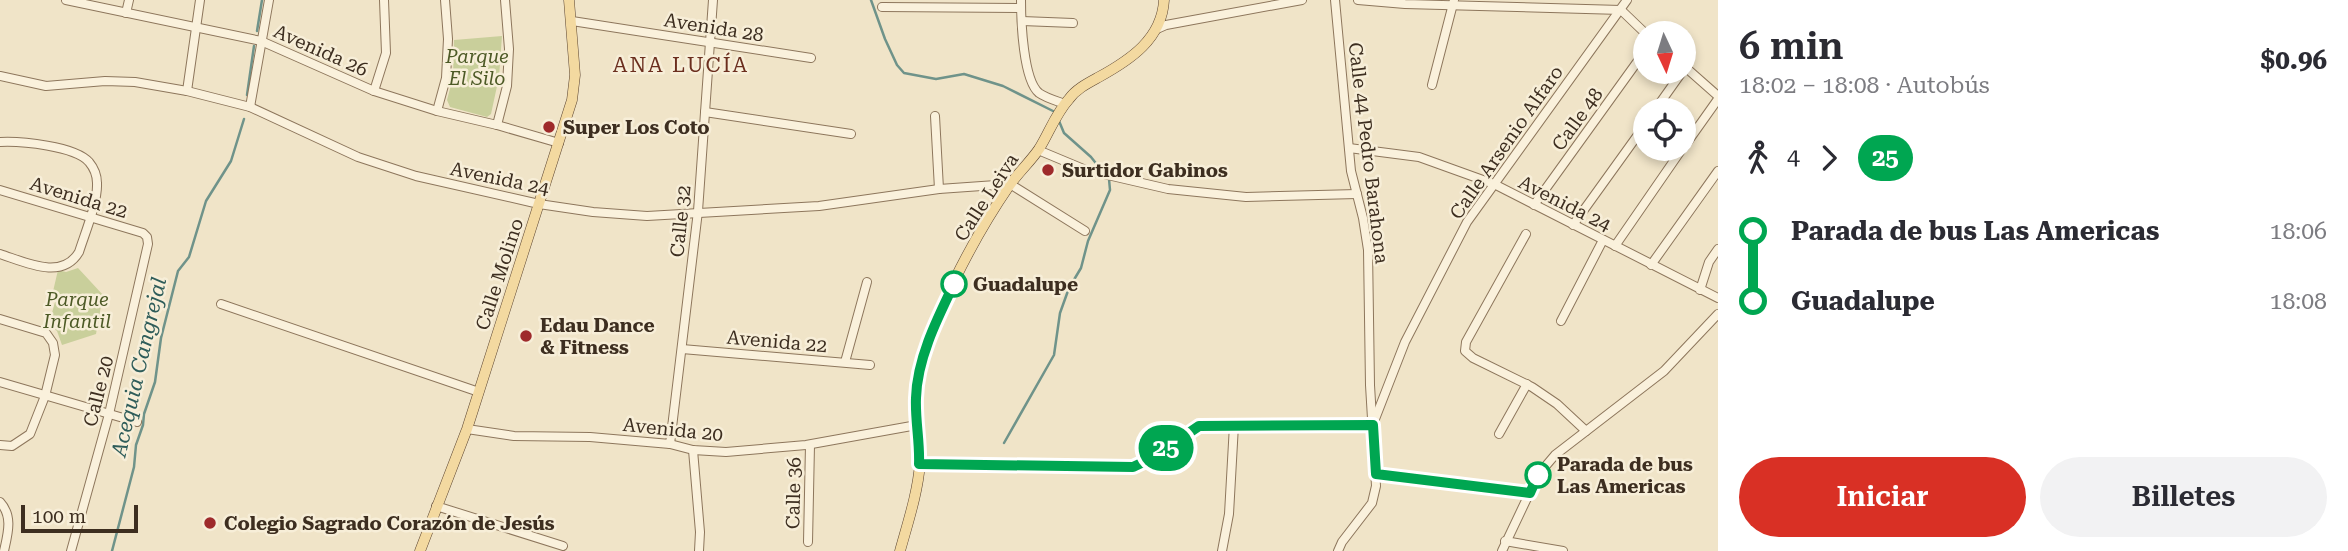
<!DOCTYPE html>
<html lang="es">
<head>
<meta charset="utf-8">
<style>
	body { margin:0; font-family:"Roboto Serif",serif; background:#f2f2f3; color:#2b2b33; height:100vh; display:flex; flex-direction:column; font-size:26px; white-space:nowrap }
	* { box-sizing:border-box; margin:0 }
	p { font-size:23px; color:#7c7c81 }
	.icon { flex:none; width:38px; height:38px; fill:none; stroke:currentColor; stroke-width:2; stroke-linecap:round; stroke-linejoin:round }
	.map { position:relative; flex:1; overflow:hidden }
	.drawer { display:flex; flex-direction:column; background:#fff; width:630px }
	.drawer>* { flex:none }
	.badge { padding:0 14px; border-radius:23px; font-size:24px; line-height:46px }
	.needle { width:46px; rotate:176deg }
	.buttons { position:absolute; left:1633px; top:21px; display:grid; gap:14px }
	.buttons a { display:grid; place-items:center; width:63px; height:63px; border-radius:50%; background:#fff; box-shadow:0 4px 10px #0003; font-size:35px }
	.scale { position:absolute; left:21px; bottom:18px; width:117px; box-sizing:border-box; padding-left:7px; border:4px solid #3d2e20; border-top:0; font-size:19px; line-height:24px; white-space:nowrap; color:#3d2e20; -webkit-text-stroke:5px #f7eed8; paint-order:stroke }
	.map>.badge { position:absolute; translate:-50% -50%; box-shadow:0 0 0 4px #fff }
	.legs { display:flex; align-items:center; gap:10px; height:77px; padding:0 21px; font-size:23px }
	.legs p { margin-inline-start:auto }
	.summary { display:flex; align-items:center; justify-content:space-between; height:119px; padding:0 21px }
	h1 { font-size:38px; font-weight:600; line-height:52px }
	.button { display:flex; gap:14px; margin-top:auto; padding:14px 21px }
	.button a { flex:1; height:80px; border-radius:42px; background:#d93025; color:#fff; font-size:28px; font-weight:600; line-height:80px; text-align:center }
	.button a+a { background:#f2f2f3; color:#2b2b33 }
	ul { padding:0 21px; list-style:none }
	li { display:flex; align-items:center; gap:24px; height:70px; font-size:26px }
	li i { display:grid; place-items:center; width:10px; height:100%; margin:0 9px; background:currentColor }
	li i::after { content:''; width:18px; height:18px; margin:-9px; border:5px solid; border-radius:50%; background:#fff }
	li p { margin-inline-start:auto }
	li:first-child i { background:linear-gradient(#0000 50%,currentColor 0) }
	li:last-child i { background:linear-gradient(currentColor 50%,#0000 0) }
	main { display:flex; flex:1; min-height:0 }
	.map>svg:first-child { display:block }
	.green { fill:#c9cf9b }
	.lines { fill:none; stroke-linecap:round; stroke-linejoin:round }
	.stream { stroke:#6f938a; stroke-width:2.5 }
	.minor-casing { stroke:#8d765c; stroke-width:10 }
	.major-casing { stroke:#5b4430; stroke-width:11 }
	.minor { stroke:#faf1dc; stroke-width:8 }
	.major { stroke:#f3d9a0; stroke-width:10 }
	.line-1-casing { stroke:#fff; stroke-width:16 }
	.line-1 { stroke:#00a651; stroke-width:10 }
	.poi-dot { fill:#9e2a2b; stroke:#f7eed8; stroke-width:2.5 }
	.stop-1-dot { fill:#fff; stroke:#00a651; stroke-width:3.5 }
	.labels { text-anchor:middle; stroke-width:5; stroke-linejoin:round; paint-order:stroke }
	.street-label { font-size:19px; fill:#3d2e20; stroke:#f7eed8 }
	.park-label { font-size:19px; font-style:italic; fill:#4d5a26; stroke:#f7eed8 }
	.poi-label { font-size:19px; font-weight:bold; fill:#3d2e20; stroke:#f7eed8; text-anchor:start }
	.stop-label { font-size:19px; font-weight:bold; fill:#3d2e20; stroke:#f7eed8; text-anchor:start }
	.neighbourhood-label { font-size:21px; letter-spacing:2px; fill:#6b2e1e; stroke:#f7eed8 }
	.water-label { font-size:21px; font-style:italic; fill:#2f5d5a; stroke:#f7eed8 }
</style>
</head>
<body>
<main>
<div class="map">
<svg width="1718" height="551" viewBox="0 0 1718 551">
	<rect width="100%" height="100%" fill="#f0e4c8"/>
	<!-- green -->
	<g class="green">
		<path d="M502,36L499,77L491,114L487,117L450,107L447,100L453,77L454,40Z"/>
		<path d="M78,268L103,295L96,334L62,345L57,331L49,324L55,302L51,300L58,270L66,272Z"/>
	</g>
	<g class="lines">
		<!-- stream -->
		<g class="stream">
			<path d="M871,0L885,39L897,65L904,73L936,79L964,74L1003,86L1055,112"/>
			<path d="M257,31L262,0"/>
			<path d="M247,95L254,46"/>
			<path d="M1059,121L1064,133L1091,157L1102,171"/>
			<path d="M1004,443L1054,355L1060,313L1069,288L1081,268L1088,241L1110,190L1109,179"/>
			<path d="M112,551L134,467L136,445L143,425L144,414L155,382L161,338L178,271L189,257L206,201L231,161L244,119"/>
		</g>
		<defs>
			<g id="minor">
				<path d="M66,0L261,41L374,91L437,111L497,125L559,143"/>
				<path d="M1021,0C1021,20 1023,80 1039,93C1046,98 1057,101 1065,104"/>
				<path d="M1335,0L1351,171L1363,218L1368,250L1370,385L1376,486L1372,503L1342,542L1338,551"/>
				<path d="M1358,0L1405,4L1621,10L1645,33"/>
				<path d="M882,7L1021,8"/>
				<path d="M126,13L129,0"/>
				<path d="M572,21L811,58"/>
				<path d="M1022,21L1073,23"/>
				<path d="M1157,29L1166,25L1302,0"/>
				<path d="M1684,66L1718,96"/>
				<path d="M0,76L46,86L105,81L135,82L187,91L250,107L358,157L416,176L539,204L593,212L647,216L819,206L939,189L1010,184L1085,231"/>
				<path d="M1432,85L1454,0"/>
				<path d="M187,91L200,0"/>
				<path d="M374,91L386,53L384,0"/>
				<path d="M250,107L269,0"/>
				<path d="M1655,110L1682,72"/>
				<path d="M437,111L446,78L448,39L445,0"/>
				<path d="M705,112L851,134"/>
				<path d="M935,116L939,189"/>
				<path d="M497,125L507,86L509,49L505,0"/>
				<path d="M0,142C21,141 75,146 89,162C94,168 97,176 97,183C98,202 85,233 79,252C62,281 25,262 0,254"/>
				<path d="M1684,147L1718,99"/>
				<path d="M1349,148L1419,157L1494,184L1718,298"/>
				<path d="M1038,150L1086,170L1168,189L1246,197L1357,194"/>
				<path d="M0,190L143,233L147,237L148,244L109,414L71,551"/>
				<path d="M1534,205L1645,51"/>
				<path d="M1573,225L1645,125"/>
				<path d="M1526,234L1466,342L1465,351L1473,358L1532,387L1557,404L1586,431"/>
				<path d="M1615,246L1682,149"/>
				<path d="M1651,265L1718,171"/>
				<path d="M1700,290L1709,262L1718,249"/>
				<path d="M221,304L479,392"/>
				<path d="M0,319L46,333L53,343L55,355L45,396L30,434L12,446L0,445"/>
				<path d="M1561,321L1603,240"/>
				<path d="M682,349L870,365"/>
				<path d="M845,362L867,282"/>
				<path d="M0,382L137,422"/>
				<path d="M1375,419L1405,342L1467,222L1627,0"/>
				<path d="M467,429L514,436L590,437L670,444L693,450L726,452L806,445L917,425"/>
				<path d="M1499,434L1527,384"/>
				<path d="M670,444L698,211L713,0"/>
				<path d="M693,450L700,532L699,551"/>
				<path d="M920,464L1133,467L1152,458L1199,426L1373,425"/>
				<path d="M1375,474L1530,493"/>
				<path d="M0,502C13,516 8,533 4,551"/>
				<path d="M436,506L563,546"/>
				<path d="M1505,541L1563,551"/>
				<path d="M808,542L810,445"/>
				<path d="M1222,551L1229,514L1234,425"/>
				<path d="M1502,551L1538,475L1555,455L1664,371L1718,314"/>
			</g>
			<g id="major">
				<path d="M420,551L467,429L572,100L575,75L569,0"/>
				<path d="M900,551C908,522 918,492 920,463C921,436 912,410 917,383C928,323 974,237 1009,186C1018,173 1030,162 1039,149C1049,133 1056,113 1069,99C1076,89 1088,83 1099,77C1130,60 1162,39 1164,0"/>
			</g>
		</defs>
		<!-- minor casing -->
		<use href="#minor" class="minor-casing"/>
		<!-- major casing -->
		<use href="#major" class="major-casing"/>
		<!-- minor -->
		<use href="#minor" class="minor"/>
		<!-- major -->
		<use href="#major" class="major"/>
	</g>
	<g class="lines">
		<defs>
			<path id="line-1" d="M954,284C937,319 917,359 916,398C915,420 920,442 919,464L1133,467L1152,458L1199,426L1373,425L1376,474L1530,493L1538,475"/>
		</defs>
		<!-- line-1 casing -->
		<use href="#line-1" class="line-1-casing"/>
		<!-- line-1 -->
		<use href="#line-1" class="line-1"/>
	</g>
	<!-- markers -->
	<g class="poi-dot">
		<circle cx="549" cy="127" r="7"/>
		<circle cx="1048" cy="170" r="7"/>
		<circle cx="526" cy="336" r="7"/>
		<circle cx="210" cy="523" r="7"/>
	</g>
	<g class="stop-1-dot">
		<circle cx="954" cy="284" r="12"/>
		<circle cx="1538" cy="475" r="12"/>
	</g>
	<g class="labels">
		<!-- street labels -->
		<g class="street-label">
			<text transform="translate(714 27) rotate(9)" y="7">Avenida 28</text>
			<text transform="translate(321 50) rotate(24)" y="7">Avenida 26</text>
			<text transform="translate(1577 119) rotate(-54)" y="7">Calle 48</text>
			<text transform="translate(1506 142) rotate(-55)" y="7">Calle Arsenio Alfaro</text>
			<text transform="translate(1369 153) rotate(83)" y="7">Calle 44 Pedro Barahona</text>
			<text transform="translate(500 178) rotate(12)" y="7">Avenida 24</text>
			<text transform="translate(79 197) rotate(17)" y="7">Avenida 22</text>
			<text transform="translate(986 197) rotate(-57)" y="7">Calle Leiva</text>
			<text transform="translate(1565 203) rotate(27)" y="7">Avenida 24</text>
			<text transform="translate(680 221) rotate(-84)" y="7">Calle 32</text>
			<text transform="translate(499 274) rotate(-72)" y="7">Calle Molino</text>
			<text transform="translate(777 341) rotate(5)" y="7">Avenida 22</text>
			<text transform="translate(98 391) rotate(-76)" y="7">Calle 20</text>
			<text transform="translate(673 429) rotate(6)" y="7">Avenida 20</text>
			<text transform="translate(793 493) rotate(-89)" y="7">Calle 36</text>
		</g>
		<!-- park labels -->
		<g class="park-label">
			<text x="477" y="63">Parque<tspan x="477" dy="22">El Silo</tspan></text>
			<text x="77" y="306">Parque<tspan x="77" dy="22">Infantil</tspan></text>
		</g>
		<!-- poi labels -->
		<g class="poi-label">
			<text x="563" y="134">Super Los Coto</text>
			<text x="1062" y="177">Surtidor Gabinos</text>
			<text x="540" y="332">Edau Dance<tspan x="540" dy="22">&amp; Fitness</tspan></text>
			<text x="224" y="530">Colegio Sagrado Corazón de Jesús</text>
		</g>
		<!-- stop labels -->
		<g class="stop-label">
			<text x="973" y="291">Guadalupe</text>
			<text x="1557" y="471">Parada de bus<tspan x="1557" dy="22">Las Americas</tspan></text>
		</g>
		<!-- neighbourhood labels -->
		<g class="neighbourhood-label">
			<text x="681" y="72">ANA LUCÍA</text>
		</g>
		<!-- water labels -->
		<g class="water-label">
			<text transform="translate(139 367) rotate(-77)" y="7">Acequia Cangrejal</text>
		</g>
	</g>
</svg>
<div class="buttons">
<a><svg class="needle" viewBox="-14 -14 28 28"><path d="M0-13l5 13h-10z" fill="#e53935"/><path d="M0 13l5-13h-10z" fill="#7c7c81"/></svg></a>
<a><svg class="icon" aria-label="locate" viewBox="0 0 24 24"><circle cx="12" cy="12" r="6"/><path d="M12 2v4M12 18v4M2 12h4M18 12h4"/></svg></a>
</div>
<div class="scale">100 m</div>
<b class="badge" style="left:1166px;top:448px;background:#00a651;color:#fff">25</b>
</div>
<section class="drawer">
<div class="summary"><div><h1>6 min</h1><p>18:02 – 18:08 · Autobús</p></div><b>$0.96</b></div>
<div class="legs"><svg class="icon" aria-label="walk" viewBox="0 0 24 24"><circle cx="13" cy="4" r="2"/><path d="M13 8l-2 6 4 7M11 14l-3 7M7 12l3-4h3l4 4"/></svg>4<svg class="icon" aria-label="forward" viewBox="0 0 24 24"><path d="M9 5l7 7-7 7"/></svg><b class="badge" style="background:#00a651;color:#fff">25</b></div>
<ul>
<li><i style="color:#00a651"></i><b>Parada de bus Las Americas</b><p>18:06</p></li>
<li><i style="color:#00a651"></i><b>Guadalupe</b><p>18:08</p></li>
</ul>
<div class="button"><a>Iniciar</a><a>Billetes</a></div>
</section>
</main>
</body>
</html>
